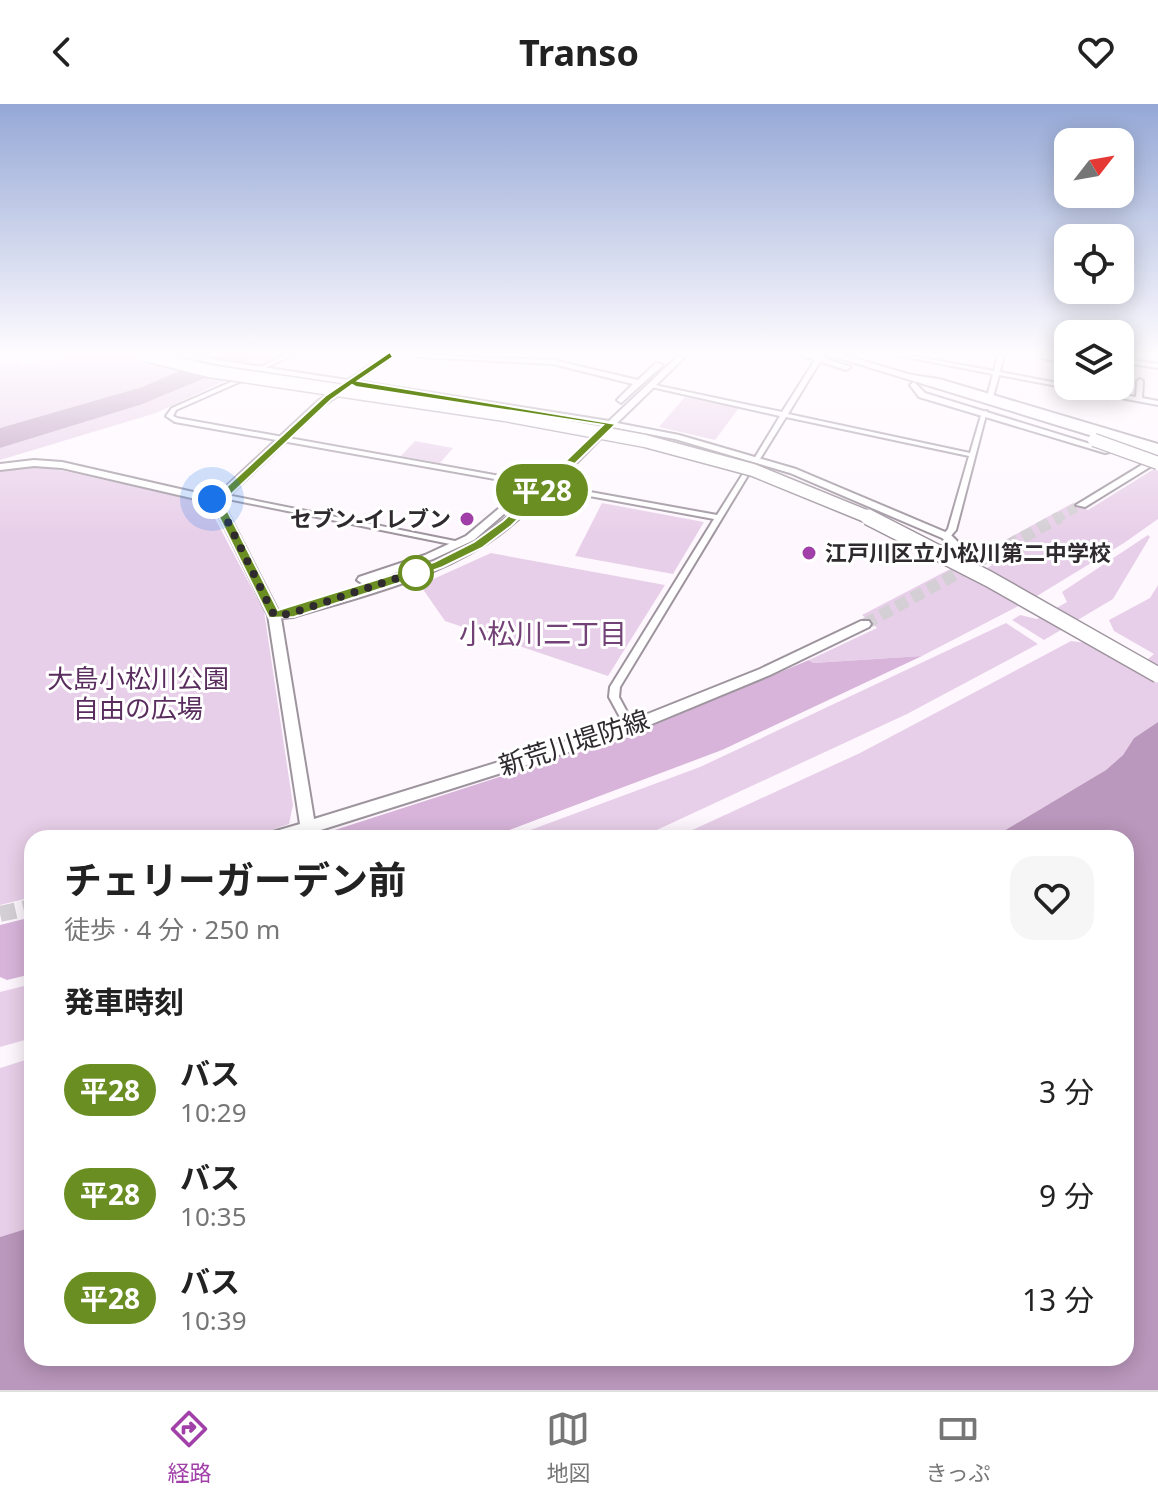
<!DOCTYPE html>
<html lang="ja">
<head>
<meta charset="utf-8">
<style>
	body { margin:0; font-family:"Noto Sans","Noto Sans JP",sans-serif; background:#f6f6f6; color:#222; height:100vh; display:flex; flex-direction:column; font-size:30px; white-space:nowrap }
	* { box-sizing:border-box; margin:0 }
	p { font-size:26px; color:#767676 }
	.icon { flex:none; width:44px; height:44px; fill:none; stroke:currentColor; stroke-width:2; stroke-linecap:round; stroke-linejoin:round }
	.map { position:relative; flex:1; overflow:hidden }
	.panel { position:absolute; left:24px; top:726px; width:1110px; height:536px; display:flex; flex-direction:column; background:#fff; border-radius:24px; box-shadow:0 4px 20px #0003 }
	.panel>* { flex:none }
	.badge { padding:0 16px; border-radius:26px; font-size:28px; line-height:52px }
	.needle { width:52px; rotate:59deg }
	.fabs { position:absolute; left:1054px; top:24px; display:grid; gap:16px }
	.fabs a { display:grid; place-items:center; width:80px; height:80px; border-radius:16px; background:#fff; box-shadow:0 4px 20px #0003; font-size:40px }
	.you { position:absolute; width:40px; height:40px; margin:-20px; border:6px solid #fff; border-radius:50%; background:#1a73e8; box-shadow:0 0 0 12px #1a73e833 }
	.map>.badge { position:absolute; translate:-50% -50%; box-shadow:0 0 0 4px #fff }
	h2 { padding:0 40px; font-size:30px; line-height:72px }
	.round { display:grid; place-items:center; flex:none; width:84px; height:84px; border-radius:24px; background:#f6f6f6 }
	.head { display:flex; align-items:center; justify-content:space-between; height:136px; padding:0 40px }
	h1 { font-size:38px; font-weight:700; line-height:60px }
	ul { padding:0; list-style:none }
	li { display:flex; align-items:center; gap:24px; height:104px; padding:0 40px }
	li div { flex:1 }
	li b { display:block; font-size:30px }
	li em { font-style:normal }
	li .badge { min-width:88px; font-weight:700; text-align:center }
	header { display:flex; justify-content:space-between; align-items:center; height:104px; padding:0 40px; background:#fff; font-size:36px; font-weight:700 }
	.menu { display:flex; justify-content:space-around; align-items:center; height:112px; border-top:2px solid #e0e0e0; background:#fff; font-size:22px; color:#767676 }
	.menu a { display:grid; justify-items:center; gap:4px }
	.menu .selected { color:#a040a8 }
	.map>svg:first-child { display:block }
	.green { fill:#e8cfe9 }
	.forest { fill:#d8b4da }
	.water { fill:#ba97bc }
	.lines { fill:none; stroke-linecap:round; stroke-linejoin:round }
	.secondary-tunnel-far2 { stroke:#d4cfd4; stroke-width:9; stroke-dasharray:9 5; stroke-linecap:butt }
	.secondary-tunnel-far1 { stroke:#d4cfd4; stroke-width:12; stroke-dasharray:12 6; stroke-linecap:butt }
	.secondary-tunnel { stroke:#d4cfd4; stroke-width:16; stroke-dasharray:16 8; stroke-linecap:butt }
	.street-casing { stroke:#9e949e; stroke-width:4 }
	.secondary-casing { stroke:#9e949e; stroke-width:4 }
	.highway-casing { stroke:#9e949e; stroke-width:4 }
	.street { fill:#fff; fill-rule:evenodd }
	.secondary { fill:#fff; fill-rule:evenodd }
	.highway { fill:#fff; fill-rule:evenodd }
	.highway-bridge-far1-casing { stroke:#9e949e; stroke-width:15; stroke-linecap:butt }
	.highway-bridge-casing { stroke:#9e949e; stroke-width:18; stroke-linecap:butt }
	.highway-bridge-far1 { stroke:#fff; stroke-width:12 }
	.highway-bridge { stroke:#fff; stroke-width:15 }
	.line { fill:#6b8e23; stroke:#fff; stroke-width:2; fill-rule:evenodd }
	.walk { stroke:#2e2a2e; stroke-width:8; stroke-dasharray:0 14.4 }
	.poi-dot { fill:#a040a8; stroke:#fff; stroke-width:3 }
	.stop-dot { fill:#fff; stroke:#6b8e23; stroke-width:4 }
	.labels { text-anchor:middle; stroke-width:6; stroke-linejoin:round; paint-order:stroke }
	.far-poi-label { font-size:22px; font-weight:bold; fill:#2e2a2e; stroke:#fff; text-anchor:end }
	.park-label { font-size:26px; fill:#592d5d; stroke:#fff }
	.street-label { font-size:26px; fill:#2e2a2e; stroke:#fff }
	.neighbourhood-label { font-size:28px; fill:#724276; stroke:#fff }
</style>
</head>
<body>
<header><svg class="icon" aria-label="back" viewBox="0 0 24 24"><path d="M15 5l-7 7 7 7"/></svg>Transo<svg class="icon" aria-label="heart" viewBox="0 0 24 24"><path d="M12 20l-8-8c-3-5 5-10 8-4 3-6 11-1 8 4z"/></svg></header>
<div class="map">
<svg width="1158" height="1286" viewBox="0 0 1158 1286">
	<rect width="100%" height="100%" fill="#fef8fe"/>
	<!-- green -->
	<g class="green">
		<path d="M79,251H174L186,256L199,251H217L142,283L0,324V260L19,257L20,262Z"/>
		<path d="M261,251H280L156,309L0,356V344L140,301Z"/>
		<path d="M685,293L739,304L715,336L659,323Z"/>
		<path d="M415,337L453,344L440,359L401,352Z"/>
		<path d="M42,362L190,395L204,400L211,407L264,507L293,701L289,720L246,734H32V793L0,801V366Z"/>
		<path d="M1154,365L1158,367V415L1124,439L1032,495L922,552L813,559L809,556L877,524L862,511L952,464L974,472L992,461L976,452L1073,399L1088,406Z"/>
		<path d="M602,399L704,418L673,470L575,452Z"/>
		<path d="M1148,431L1150,433L1113,495L1044,536L1012,516L1020,511L1037,515L1067,498L1062,488Z"/>
		<path d="M491,449L665,481L608,572L445,517L420,481Z"/>
		<path d="M1158,481V618L1134,634L1123,651L1106,666L992,734H675L860,649L1071,537L1087,539L1135,566L1154,550L1114,527L1109,516L1150,494Z"/>
		<path d="M1006,519L1038,540L907,610L646,731L636,734H509L700,663Z"/>
		<path d="M32,880V934L0,943V888Z"/>
		<path d="M32,954V1123L0,1133V964Z"/>
	</g>
	<!-- forest -->
	<g class="forest">
		<path d="M922,552L722,646L488,734H310L635,629L809,556L813,559Z"/>
		<path d="M32,813V870L7,876L0,873V821Z"/>
	</g>
	<!-- water -->
	<g class="water">
		<path d="M217,251H261L140,301L0,344V324L142,283Z"/>
		<path d="M1158,618V1286H0V1133L32,1123V1254H1126V734H992L1106,666L1123,651L1134,634Z"/>
	</g>
	<g class="lines">
		<!-- secondary-tunnel-far2 -->
		<path class="secondary-tunnel-far2" d="M1056,415L1081,401"/>
		<!-- secondary-tunnel-far1 -->
		<path class="secondary-tunnel-far1" d="M865,520L1060,413"/>
		<!-- secondary-tunnel -->
		<path class="secondary-tunnel" d="M0,810L32,803"/>
		<defs>
			<g id="street">
				<path d="M287,251H294L260,266L255,265Z"/>
				<path d="M818,251H824L788,310L970,349L982,308L987,307L956,426L949,434H943L942,432L948,425L969,352L786,313L760,355L757,357L754,355L780,312L647,282L650,280L782,308Z"/>
				<path d="M896,251H907L994,267L998,251H1004L1000,268L1068,281V282H1076L1136,293L1137,277L1140,275L1143,277L1142,294L1158,297V301L999,271L993,293L990,295L987,293L993,270Z"/>
				<path d="M1044,251L1060,255L1061,256L1058,258L1042,254V252Z"/>
				<path d="M1120,254L1158,260V264L1120,258Z"/>
				<path d="M242,273L245,275L244,276L176,306L173,312L177,314L534,378L538,380L534,382L175,318L166,312L172,304Z"/>
				<path d="M747,366L750,368L620,583L619,593L635,623L630,627L627,626L609,593L610,583L714,415L546,384L542,382L546,380L717,411L744,368Z"/>
				<path d="M227,391L460,438L464,440L460,442L228,395L217,399L213,397Z"/>
			</g>
			<g id="secondary">
				<path d="M174,251H198L216,256L348,276L385,251H394L357,277L609,317L679,251H687L617,319L679,331L796,365L950,430L959,439L952,447L928,449V445L945,442L948,439L942,434L790,369L675,335L612,323C574,360 530,411 487,439C428,477 359,493 293,513L281,514L314,715L625,619L760,565L861,517H869L871,520L869,523L770,571L635,627L308,730L295,734H266L269,729L300,720L268,511L213,399L62,364L34,362L0,366V360L34,356L62,358L215,393L318,297L343,280L216,260L192,254L210,261V265H207ZM352,282L589,319L604,322C565,359 527,402 482,432C425,471 354,487 288,506L278,507L222,398L324,301Z"/>
				<path d="M414,251L553,256L638,276L656,259L663,261L621,299L617,296L633,280L553,260L418,253Z"/>
				<path d="M905,270L939,275L1158,340V346L935,279L905,274Z"/>
				<path d="M914,278L925,289L1113,347L1105,349L919,293L910,281Z"/>
				<path d="M1158,351V358L1085,403L1076,401Z"/>
				<path d="M540,370L548,372L474,436L433,455L367,479L363,480L357,476L359,473L425,451L466,432Z"/>
			</g>
			<g id="highway">
				<path d="M799,251H814L851,263L846,266Z"/>
				<path d="M829,251H844L1158,344V352Z"/>
			</g>
		</defs>
		<!-- street casing -->
		<use href="#street" class="street-casing"/>
		<!-- secondary casing -->
		<use href="#secondary" class="secondary-casing"/>
		<!-- highway casing -->
		<use href="#highway" class="highway-casing"/>
		<!-- street -->
		<use href="#street" class="street"/>
		<!-- secondary -->
		<use href="#secondary" class="secondary"/>
		<!-- highway -->
		<use href="#highway" class="highway"/>
		<defs>
			<g id="highway-bridge-far1">
				<path d="M145,251L209,267L505,311L645,337L753,366L873,415"/>
				<path d="M1094,336L1158,359"/>
			</g>
			<path id="highway-bridge" d="M868,413L989,475L1158,571"/>
		</defs>
		<!-- highway-bridge-far1 casing -->
		<use href="#highway-bridge-far1" class="highway-bridge-far1-casing"/>
		<!-- highway-bridge casing -->
		<use href="#highway-bridge" class="highway-bridge-casing"/>
		<!-- highway-bridge-far1 -->
		<use href="#highway-bridge-far1" class="highway-bridge-far1"/>
		<!-- highway-bridge -->
		<use href="#highway-bridge" class="highway-bridge"/>
	</g>
	<!-- sky -->
	<linearGradient id="sky" x2="0" y2="1"><stop stop-color="#95a8d6"/><stop offset="0.58" stop-color="#fffcff"/><stop offset="1" stop-color="#fffcff" stop-opacity="0"/></linearGradient>
	<rect width="1158" height="431" fill="url(#sky)"/>
	<!-- line -->
	<path class="line" d="M390,248L393,253L358,277L616,320L511,422L482,444L443,463L408,476L294,513L269,514L211,397L325,292ZM352,281L356,283L603,321L503,417L474,438L434,458L278,506L223,398L331,296Z"/>
	<g class="lines">
		<!-- walk -->
		<path class="walk" d="M212,395L222,406L274,511L289,510L422,466L416,469"/>
	</g>
	<!-- markers -->
	<g class="poi-dot">
		<circle cx="467" cy="415" r="8"/>
		<circle cx="809" cy="449" r="8"/>
	</g>
	<circle class="stop-dot" cx="416" cy="469" r="16"/>
	<g class="labels">
		<!-- far-poi labels -->
		<g class="far-poi-label">
			<text x="451" y="423">セブン-イレブン</text>
			<text x="825" y="457" text-anchor="start">江戸川区立小松川第二中学校</text>
		</g>
		<!-- park labels -->
		<g class="park-label">
			<text x="138" y="584">大島小松川公園<tspan x="138" dy="30">自由の広場</tspan></text>
		</g>
		<!-- street labels -->
		<g class="street-label">
			<text transform="translate(574 639) rotate(-18)" y="9">新荒川堤防線</text>
		</g>
		<!-- neighbourhood labels -->
		<g class="neighbourhood-label">
			<text x="543" y="540">小松川二丁目</text>
		</g>
	</g>
</svg>
<div class="fabs">
<a><svg class="needle" viewBox="-14 -14 28 28"><path d="M0-13l5 13h-10z" fill="#e53935"/><path d="M0 13l5-13h-10z" fill="#767676"/></svg></a>
<a><svg class="icon" aria-label="locate" viewBox="0 0 24 24"><circle cx="12" cy="12" r="6"/><path d="M12 2v4M12 18v4M2 12h4M18 12h4"/></svg></a>
<a><svg class="icon" aria-label="layers" viewBox="0 0 24 24"><path d="M12 4l9 5-9 5-9-5zM3 14l9 5 9-5"/></svg></a>
</div>
<div class="you" style="left:212px;top:395px"></div>
<b class="badge" style="left:542px;top:386px;background:#6b8e23;color:#fff">平28</b>
<section class="panel">
<div class="head"><div><h1>チェリーガーデン前</h1><p>徒歩 · 4 分 · 250 m</p></div><a class="round"><svg class="icon" aria-label="heart" viewBox="0 0 24 24"><path d="M12 20l-8-8c-3-5 5-10 8-4 3-6 11-1 8 4z"/></svg></a></div>
<h2>発車時刻</h2>
<ul>
<li><span class="badge" style="background:#6b8e23;color:#fff">平28</span><div><b>バス</b><p>10:29</p></div><em>3 分</em></li>
<li><span class="badge" style="background:#6b8e23;color:#fff">平28</span><div><b>バス</b><p>10:35</p></div><em>9 分</em></li>
<li><span class="badge" style="background:#6b8e23;color:#fff">平28</span><div><b>バス</b><p>10:39</p></div><em>13 分</em></li>
</ul>
</section>
</div>
<nav class="menu">
<a class="selected"><svg class="icon" aria-label="directions" viewBox="0 0 24 24"><path d="M12 3l9 9-9 9-9-9zM9 14v-3h6M13 9l2 2-2 2"/></svg>経路</a>
<a><svg class="icon" aria-label="map" viewBox="0 0 24 24"><path d="M3 6l6-2 6 2 6-2v14l-6 2-6-2-6 2zM9 4v14M15 6v14"/></svg>地図</a>
<a><svg class="icon" aria-label="tickets" viewBox="0 0 24 24"><path d="M3 7h18v10H3zM15 7v10"/></svg>きっぷ</a>
</nav>
</body>
</html>
